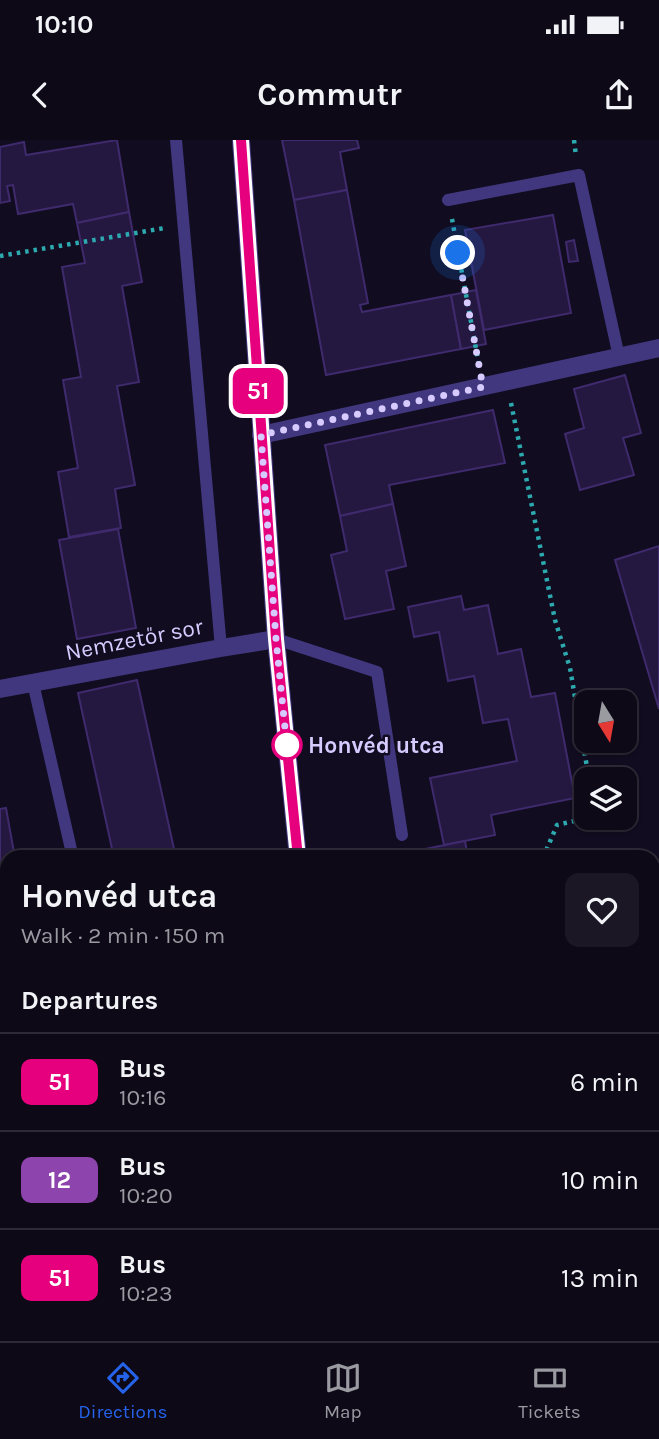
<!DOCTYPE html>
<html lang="en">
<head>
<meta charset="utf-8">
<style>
	body { margin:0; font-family:Karla,sans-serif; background:#1b1724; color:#f1f3f6; height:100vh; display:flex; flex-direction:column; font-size:26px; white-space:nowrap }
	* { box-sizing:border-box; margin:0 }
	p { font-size:23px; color:#9a9aa1 }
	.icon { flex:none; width:38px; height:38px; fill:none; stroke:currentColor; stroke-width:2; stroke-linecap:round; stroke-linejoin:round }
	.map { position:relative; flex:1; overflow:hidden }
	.details { position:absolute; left:0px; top:710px; width:660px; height:492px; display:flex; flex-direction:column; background:#0d0917; border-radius:21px 21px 0 0; box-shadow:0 2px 5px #0004,0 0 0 2px #2d2a36 }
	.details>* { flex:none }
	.badge { padding:0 14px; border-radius:10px; font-size:24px; line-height:46px }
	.needle { width:46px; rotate:169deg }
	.controls { position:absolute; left:574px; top:550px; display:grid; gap:14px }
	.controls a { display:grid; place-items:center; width:63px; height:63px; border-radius:14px; background:#0d0917; box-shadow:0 2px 5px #0004,0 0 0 2px #2d2a36; font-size:35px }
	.you { position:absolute; width:35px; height:35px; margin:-18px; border:5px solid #fff; border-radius:50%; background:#1a73e8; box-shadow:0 0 0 10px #1a73e833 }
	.map>.badge { position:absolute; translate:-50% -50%; box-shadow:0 0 0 4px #fff }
	h2 { padding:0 21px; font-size:26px; line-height:63px }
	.round { display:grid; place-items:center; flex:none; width:74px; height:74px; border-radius:14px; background:#1b1724 }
	.headline { display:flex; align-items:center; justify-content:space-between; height:119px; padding:0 21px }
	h1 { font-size:33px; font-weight:700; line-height:52px }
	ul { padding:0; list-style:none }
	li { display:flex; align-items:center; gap:21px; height:98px; padding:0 21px; border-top:2px solid #2d2a36 }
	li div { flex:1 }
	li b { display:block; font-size:26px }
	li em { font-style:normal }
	li .badge { min-width:77px; font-weight:700; text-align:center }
	.status { display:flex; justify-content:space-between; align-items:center; height:49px; padding:0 35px; background:#0d0917; direction:ltr }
	.status svg { height:19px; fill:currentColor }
	header { display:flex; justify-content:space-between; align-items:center; height:91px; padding:0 21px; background:#0d0917; font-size:32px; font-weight:700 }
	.tabs { display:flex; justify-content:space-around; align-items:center; height:98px; border-top:2px solid #2d2a36; background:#0d0917; font-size:19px; color:#9a9aa1 }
	.tabs a { display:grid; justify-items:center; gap:4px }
	.tabs .on { color:#2563eb }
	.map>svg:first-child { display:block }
	.building { fill:#251840; stroke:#3e2a6c; stroke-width:2 }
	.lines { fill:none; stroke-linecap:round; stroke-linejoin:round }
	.path { stroke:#2caab0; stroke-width:4.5; stroke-dasharray:3.5 5; stroke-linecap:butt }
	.lane { stroke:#41377e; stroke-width:12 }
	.street { stroke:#41377e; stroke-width:18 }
	.primary { stroke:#d151ff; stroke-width:18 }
	.line-casing { stroke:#fff; stroke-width:16 }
	.line { stroke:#e6007e; stroke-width:10 }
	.walk { stroke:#d6caff; stroke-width:7; stroke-dasharray:0 12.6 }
	.stop-dot { fill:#fff; stroke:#e6007e; stroke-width:3.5 }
	.labels { text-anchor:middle; stroke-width:5; stroke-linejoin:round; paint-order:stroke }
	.street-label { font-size:23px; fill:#d6caff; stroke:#110c1f }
	.stop-label { font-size:23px; font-weight:bold; fill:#d6caff; stroke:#110c1f; text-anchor:start }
</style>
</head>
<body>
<div class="status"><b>10:10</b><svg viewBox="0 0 49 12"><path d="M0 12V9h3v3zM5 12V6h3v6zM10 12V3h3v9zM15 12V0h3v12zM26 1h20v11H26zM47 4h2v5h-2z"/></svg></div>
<header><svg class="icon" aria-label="back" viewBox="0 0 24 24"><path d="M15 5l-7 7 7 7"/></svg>Commutr<svg class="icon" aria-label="share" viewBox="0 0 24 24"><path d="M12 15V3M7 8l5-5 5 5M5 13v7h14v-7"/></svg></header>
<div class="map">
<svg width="659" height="1201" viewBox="0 0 659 1201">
	<rect width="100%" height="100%" fill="#110c1f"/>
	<!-- building -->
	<g class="building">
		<path d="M117,0L129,72L77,83L73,64L18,74L13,45L7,46L10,61L0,63V7L24,2L26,15Z"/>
		<path d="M282,0H357L359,8L340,12L347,50L294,60Z"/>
		<path d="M347,50L368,163L360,165L362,172L451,155L461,209L326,235L294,60Z"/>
		<path d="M129,72L142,142L122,146L139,242L117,246L135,345L115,349L121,388L69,397L58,332L78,328L63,240L81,237L62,127L85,123L77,83Z"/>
		<path d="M553,75L571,173L484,190L465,90Z"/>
		<path d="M574,100L578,121L569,122L566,102Z"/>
		<path d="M476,150L486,204L461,209L451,155Z"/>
		<path d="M625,235L641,293L623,298L634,335L580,350L565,294L584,288L574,249Z"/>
		<path d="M493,270L505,323L389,345L393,364L340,376L325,305Z"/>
		<path d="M393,364L406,426L386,431L394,469L345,479L331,415L347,411L340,376Z"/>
		<path d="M118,389L136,488L77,499L59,400Z"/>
		<path d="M659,406V569L615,420Z"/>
		<path d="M461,456L464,470L488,465L498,514L521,509L531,557L555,553L575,658L491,675L495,695L444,705L430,638L517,621L508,579L483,583L474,536L448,541L439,492L414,497L408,467Z"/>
		<path d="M137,540L176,718H114L78,553Z"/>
		<path d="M6,668L15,718H7V728L0,729V669Z"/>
		<path d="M465,701L468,718H412L410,712Z"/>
		<path d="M7,900V957L0,959V902Z"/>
		<path d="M659,1042V1102L653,1103V1043Z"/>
		<path d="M21,1195H88L89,1201H22Z"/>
		<path d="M446,1195H628L629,1201H448Z"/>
	</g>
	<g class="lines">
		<!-- path -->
		<g class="path">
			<path d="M574,0L576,16"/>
			<path d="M452,79L479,225"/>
			<path d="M0,116L165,88"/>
			<path d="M511,263L555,480L570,528L589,639"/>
			<path d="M543,718L557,685L591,677"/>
			<path d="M653,1027L659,1025"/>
			<path d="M429,1195L430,1201"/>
		</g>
		<!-- lane -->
		<g class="lane">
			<path d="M176,0L221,508"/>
			<path d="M448,60L579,35L619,217"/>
			<path d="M276,499L377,532L402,695"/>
			<path d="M33,543L73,718"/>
			<path d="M0,831L7,829"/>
			<path d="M653,944L659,943"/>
		</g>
		<!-- street -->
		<g class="street">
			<path d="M241,0L276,499L298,718"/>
			<path d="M261,295L659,208"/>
			<path d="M0,549L221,508L276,499"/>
			<path d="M351,1195L352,1201"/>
		</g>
		<!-- primary -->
		<g class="primary">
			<path d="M653,830L659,827"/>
			<path d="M0,1072L7,1070"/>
		</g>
	</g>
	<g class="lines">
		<defs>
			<path id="line" d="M241,0L276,499L298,718"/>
		</defs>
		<!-- line casing -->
		<use href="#line" class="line-casing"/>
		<!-- line -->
		<use href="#line" class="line"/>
		<!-- walk -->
		<path class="walk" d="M287,605V608L276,499L261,295L483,247L458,113"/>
	</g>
	<!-- markers -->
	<circle class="stop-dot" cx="287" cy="605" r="14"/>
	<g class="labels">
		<!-- street labels -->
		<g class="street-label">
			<text transform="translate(134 499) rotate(-11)" y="8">Nemzetőr sor</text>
		</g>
		<!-- stop labels -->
		<g class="stop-label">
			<text x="308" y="613">Honvéd utca</text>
		</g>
	</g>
</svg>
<div class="controls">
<a><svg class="needle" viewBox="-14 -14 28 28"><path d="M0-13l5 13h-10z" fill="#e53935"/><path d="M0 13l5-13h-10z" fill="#9a9aa1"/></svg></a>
<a><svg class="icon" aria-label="layers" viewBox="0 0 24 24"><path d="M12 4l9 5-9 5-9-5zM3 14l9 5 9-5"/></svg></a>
</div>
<div class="you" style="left:458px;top:113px"></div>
<b class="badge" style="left:258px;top:251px;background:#e6007e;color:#fff">51</b>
<section class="details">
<div class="headline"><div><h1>Honvéd utca</h1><p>Walk · 2 min · 150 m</p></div><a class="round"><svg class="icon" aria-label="heart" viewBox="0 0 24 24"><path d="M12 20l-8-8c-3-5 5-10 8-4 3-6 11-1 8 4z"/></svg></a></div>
<h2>Departures</h2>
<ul>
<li><span class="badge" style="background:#e6007e;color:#fff">51</span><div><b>Bus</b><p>10:16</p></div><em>6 min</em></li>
<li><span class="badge" style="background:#8e44ad;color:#fff">12</span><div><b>Bus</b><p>10:20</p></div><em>10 min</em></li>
<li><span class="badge" style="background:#e6007e;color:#fff">51</span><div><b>Bus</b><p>10:23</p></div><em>13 min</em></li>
</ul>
</section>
</div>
<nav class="tabs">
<a class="on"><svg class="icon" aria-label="directions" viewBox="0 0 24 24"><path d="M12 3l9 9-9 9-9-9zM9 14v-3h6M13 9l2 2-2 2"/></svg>Directions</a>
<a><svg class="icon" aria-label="map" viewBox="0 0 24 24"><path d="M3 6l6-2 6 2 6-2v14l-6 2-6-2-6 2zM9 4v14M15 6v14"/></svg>Map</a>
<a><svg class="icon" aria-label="tickets" viewBox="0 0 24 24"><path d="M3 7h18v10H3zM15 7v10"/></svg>Tickets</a>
</nav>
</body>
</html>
